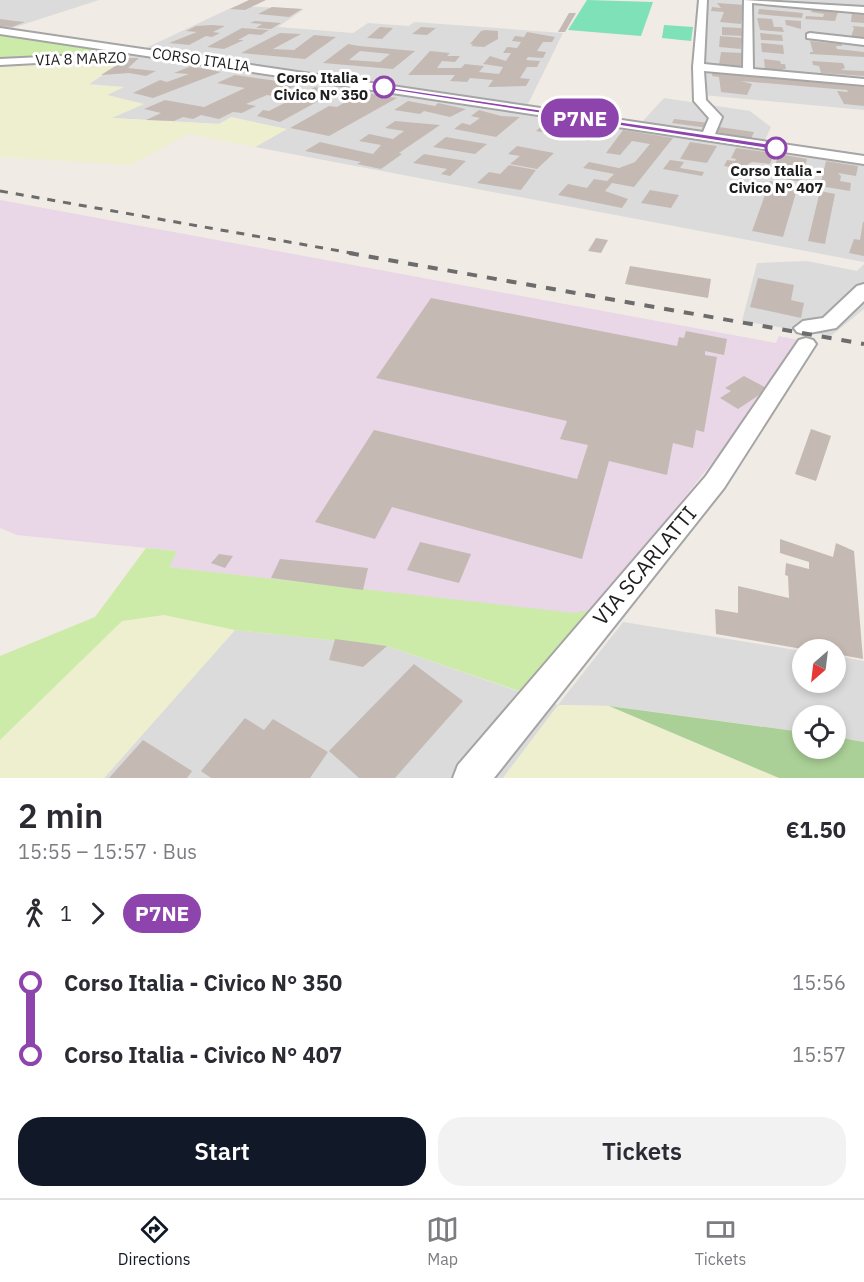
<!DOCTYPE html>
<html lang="en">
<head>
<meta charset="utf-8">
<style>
	body { margin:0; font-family:"IBM Plex Sans",sans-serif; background:#f2f2f3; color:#2b2b33; height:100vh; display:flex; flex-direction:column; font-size:22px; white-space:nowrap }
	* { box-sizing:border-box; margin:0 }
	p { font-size:20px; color:#7c7c81 }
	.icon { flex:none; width:33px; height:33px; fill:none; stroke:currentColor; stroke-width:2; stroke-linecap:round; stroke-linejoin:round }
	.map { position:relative; height:778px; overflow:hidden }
	.panel { display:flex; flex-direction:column; background:#fff; flex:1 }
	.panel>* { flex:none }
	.badge { padding:0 12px; border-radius:20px; font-size:21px; line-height:39px }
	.needle { width:39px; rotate:208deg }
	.fabs { position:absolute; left:792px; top:639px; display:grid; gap:12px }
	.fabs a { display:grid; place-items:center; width:54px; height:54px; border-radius:50%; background:#fff; box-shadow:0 3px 9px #0003; font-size:30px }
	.map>.badge { position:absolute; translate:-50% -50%; box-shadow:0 0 0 3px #fff }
	.legs { display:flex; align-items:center; gap:9px; height:66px; padding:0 18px; font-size:20px }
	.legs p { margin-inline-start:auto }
	.summary { display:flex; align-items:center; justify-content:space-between; height:102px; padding:0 18px }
	h1 { font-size:33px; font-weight:600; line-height:45px }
	.primary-button { display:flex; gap:12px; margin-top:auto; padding:12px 18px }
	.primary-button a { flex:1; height:69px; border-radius:24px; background:#111827; color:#fff; font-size:24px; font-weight:600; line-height:69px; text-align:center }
	.primary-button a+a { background:#f2f2f3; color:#2b2b33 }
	ul { padding:0 18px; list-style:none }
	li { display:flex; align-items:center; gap:21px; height:72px; font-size:22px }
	li i { display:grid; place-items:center; width:9px; height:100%; margin:0 8px; background:currentColor }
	li i::after { content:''; width:15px; height:15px; margin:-8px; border:4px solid; border-radius:50%; background:#fff }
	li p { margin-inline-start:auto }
	li:first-child i { background:linear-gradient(#0000 50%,currentColor 0) }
	li:last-child i { background:linear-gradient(currentColor 50%,#0000 0) }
	.menu { display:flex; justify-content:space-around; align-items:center; height:84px; border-top:2px solid #e1e1e2; background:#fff; font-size:16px; color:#7c7c81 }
	.menu a { display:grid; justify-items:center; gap:3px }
	.menu .selected { color:#111827 }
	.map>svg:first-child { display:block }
	.residential { fill:#dcdbdb }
	.industrial { fill:#e9d6e6 }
	.farmland { fill:#eeefcf }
	.grass { fill:#cceba8 }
	.forest { fill:#abd097 }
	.pitch { fill:#7fe1b7 }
	.building { fill:#c4bab3; fill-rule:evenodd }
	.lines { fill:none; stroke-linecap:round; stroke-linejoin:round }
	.minor-casing { stroke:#a5a5a5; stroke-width:4 }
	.minor { fill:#fff; fill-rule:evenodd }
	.rail-far1 { stroke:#6c6c6c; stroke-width:3; stroke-dasharray:8 8; stroke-linecap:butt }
	.rail { stroke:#6c6c6c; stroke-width:4; stroke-dasharray:10 10; stroke-linecap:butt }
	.line-1 { fill:#8e44ad; stroke:#fff; stroke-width:1.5 }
	.stop-1-dot { fill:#fff; stroke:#8e44ad; stroke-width:3 }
	.labels { text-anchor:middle; stroke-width:6; stroke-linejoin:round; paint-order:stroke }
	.far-street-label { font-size:15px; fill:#1e1e1e; stroke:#fff }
	.far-stop-label { font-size:15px; font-weight:bold; fill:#1e1e1e; stroke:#fff; text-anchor:end }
	.near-street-label { font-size:21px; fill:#1e1e1e; stroke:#fff }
</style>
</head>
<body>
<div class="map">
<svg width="864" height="778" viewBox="0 0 864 778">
	<rect width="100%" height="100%" fill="#f0ebe4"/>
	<!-- residential -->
	<g class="residential">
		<path d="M0,0H99L0,32Z"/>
		<path d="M697,0H864V110L692,94Z"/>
		<path d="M235,6L304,9L278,27L353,33L368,23L409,26L414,22L563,33L528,104L642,122L664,98L750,111L771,127L765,140L864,154V262L255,147L286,129L231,118L219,124L111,118L143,104L106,95L123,87L87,84L133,54Z"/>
		<path d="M807,261L857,271L864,264V309L831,336L742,321L757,263Z"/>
		<path d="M623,622L802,651V682H836V656L864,661V742L836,737V716H802V732L610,706L559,705L503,778H104L235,630L387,646L558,705Z"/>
	</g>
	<!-- industrial -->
	<path class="industrial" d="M0,200L776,343L779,336L818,344L759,430L745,458L724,448L595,609L574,614L168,567L177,551L17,535L0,528Z"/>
	<!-- farmland -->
	<g class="farmland">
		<path d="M94,59H126L88,85L124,87L107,95L144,104L112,118L219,124L231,117L287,129L255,147L188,134L130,165L0,157V65Z"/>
		<path d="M164,615L235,630L104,778H0V740L122,621Z"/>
		<path d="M558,705L609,706L779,778H503Z"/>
	</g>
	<!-- grass -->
	<g class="grass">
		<path d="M0,35L133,54L0,61Z"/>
		<path d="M146,548L177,551L169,567L574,613L595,609L519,691L387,646L235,630L164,615L122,621L0,740V656L95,617Z"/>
	</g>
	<!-- forest -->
	<path class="forest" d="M609,706L802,732V748H836V737L864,742V778H779Z"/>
	<!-- pitch -->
	<g class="pitch">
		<path d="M587,0L653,2L641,36L568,30Z"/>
		<path d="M664,25L693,27L691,41L662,38Z"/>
	</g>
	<!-- building -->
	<g class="building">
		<path d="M249,0H266L245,10L230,9Z"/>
		<path d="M717,3L745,5L741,24L720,22L724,12L711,11L712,7L721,8Z"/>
		<path d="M814,6L839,9L835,21L805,19L806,16L823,17L824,14L811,12Z"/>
		<path d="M272,7L302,9L289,17L258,14Z"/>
		<path d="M759,9L803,13L802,18L767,15L758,14Z"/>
		<path d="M852,11L864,12V23L851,22Z"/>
		<path d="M569,13H576L565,32H558Z"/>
		<path d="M757,18L772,19L774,27H782L784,32L760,30Z"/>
		<path d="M0,19L15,21L25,22L12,27L0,26Z"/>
		<path d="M785,20L801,21V29L786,25Z"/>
		<path d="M255,21L281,23L271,29L256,28L262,24L250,23Z"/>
		<path d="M212,25L225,26L213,32L220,33L212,37L206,36L189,45L169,43L197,32L186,31L196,26Z"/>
		<path d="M852,26L864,27V39L851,37L854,28Z"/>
		<path d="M380,27L393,28L382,39L367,38Z"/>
		<path d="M421,27L436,28L427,35L412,34Z"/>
		<path d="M722,27L741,28L743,36L722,35Z"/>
		<path d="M242,28L269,30L261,35L249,34L238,40H244L224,49L207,47Z"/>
		<path d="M486,30L498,31V39L484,47L471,46L473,44H470L481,31Z"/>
		<path d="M527,32L555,37L552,42H543L537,51L546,52L543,58L528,57L526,60L540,61L537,67H527L520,78L530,79L526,86L488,87L493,80L470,78L467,82L450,81L455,75H408L430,51L450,53L447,56H460L455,62L442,61L437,68H461L465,64L484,66L479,72L499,74L503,67L483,64L490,56L506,61L511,53H503L507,47L517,48L521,42L512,41L515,36L524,37Z"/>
		<path d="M280,33L301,34L273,49L294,50L314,35L336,37L305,59L241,53Z"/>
		<path d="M760,33L782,35L783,41L761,40Z"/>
		<path d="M720,36L744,38V44H741V49L719,47Z"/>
		<path d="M810,41L842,44V46H836L837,49L864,52V57L810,54V52H813Z"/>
		<path d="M761,43L783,45L784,54L762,52Z"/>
		<path d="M348,44L359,46L415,51L393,69L323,63ZM360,51L390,54L380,62L349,60Z"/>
		<path d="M721,52L742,53V67L719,65Z"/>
		<path d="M128,58H139L128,68L156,71L146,76L129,73L101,75Z"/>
		<path d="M764,59L780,61L781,64H785L786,69H783V72L765,70Z"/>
		<path d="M812,61L843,63L845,68L841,70L864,71V76L821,73L819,66L813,65Z"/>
		<path d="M191,66L221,72L153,98L133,93L160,80L167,82L189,74L174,73Z"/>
		<path d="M713,70L864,84V106L844,104L837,91L848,92L847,90L741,81L752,84L747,95L721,92L719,77L712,76Z"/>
		<path d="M235,75L299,84L289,89L306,92L315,87L337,91L280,122L257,116L263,110L269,111L292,99L267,95L246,104L256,106L242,113L233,112L219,119L201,115L193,119L183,117L174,121L146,120L161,113L144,109L165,100L204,107L245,88L217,83Z"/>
		<path d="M362,92L397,98L329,136L290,128L329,106L337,107Z"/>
		<path d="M408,101L435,106L438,103L466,109L450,117L424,111L420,114L394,110Z"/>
		<path d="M479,110L501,116L520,117L496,137L454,129L462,123L470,125L480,118L471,116Z"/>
		<path d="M547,118L563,119L605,126L602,129L545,120Z"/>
		<path d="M674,119L710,123L708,128L672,123Z"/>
		<path d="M395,121L440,125L399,153L402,154L381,169L357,164L361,162L305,151L320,142L373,154L381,145L359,141L369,134L393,139L404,131L385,128Z"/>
		<path d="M544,124L597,133L589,141L536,131Z"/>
		<path d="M719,127L754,132L751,139L717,132Z"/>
		<path d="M623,130L673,138L634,187L612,183L605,191L628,199L622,208L558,195L568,184L587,188L594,179L607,181L614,174L583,168L589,162L619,168L635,162L650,144L632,141L620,155L606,153Z"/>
		<path d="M446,137L487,144L475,154L433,147Z"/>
		<path d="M690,142L717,146L707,163L680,159Z"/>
		<path d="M517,146L554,153L537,169L510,164L520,156L508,154Z"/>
		<path d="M736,148L774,153L770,164L752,162L745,166L738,165L736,168L724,166L727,160L735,161L736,159L731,158Z"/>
		<path d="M424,154L466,161L450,176L441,174L447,169L413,163Z"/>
		<path d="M779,154L807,159L804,170L801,172H804L801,182L773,177L776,168L783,169L784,167L775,165Z"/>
		<path d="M670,160L684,162L680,168L704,172L702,176L663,169Z"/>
		<path d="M826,161L858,166L856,176L838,173L841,176L840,181L851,183L850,191L820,186Z"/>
		<path d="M509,165L536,170L521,190L477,183L489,172L500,174Z"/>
		<path d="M770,181L798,186L783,237L752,231Z"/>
		<path d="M650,190L679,195L671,208L641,203Z"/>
		<path d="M820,191L835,194L825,244L808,241Z"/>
		<path d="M863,222H864V256L849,253L854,239L860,240Z"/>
		<path d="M596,238L608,240L601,253L588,251Z"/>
		<path d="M630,266L711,279L708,298L625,284Z"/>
		<path d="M758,278L794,285L791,300L804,303L801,318L750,307Z"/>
		<path d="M431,298L677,346L679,337L684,338L686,331L727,339L724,355L705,351V355L717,357L704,432L696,430L693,448L673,443L667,475L609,461L582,559L392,507L375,539L315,522L374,430L577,479L588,445L560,439L567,421L376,378Z"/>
		<path d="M744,376L768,389L738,409L720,398L731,391L725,388Z"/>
		<path d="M811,429L831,436L816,481L795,474Z"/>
		<path d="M780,539L833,557L836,543L854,551L863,659L836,654V650H808L716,634L715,609L738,613V586L789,598L788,576L785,575L786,563L809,569V562L780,553Z"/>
		<path d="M420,542L471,554L459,583L407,570Z"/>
		<path d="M219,554L233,556L225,568L211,563Z"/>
		<path d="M280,559L368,568L363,590L271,578Z"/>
		<path d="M335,639L387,646L363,667L329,660Z"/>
		<path d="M414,664L463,701L395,778H359L329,751Z"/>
		<path d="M245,718L264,730L273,719L328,752L310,778H211L201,771Z"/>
		<path d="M143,740L192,771L187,778H109Z"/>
	</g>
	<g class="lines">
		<defs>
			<g id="minor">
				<path d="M699,0H707L704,64L743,68L744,0L864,7V13L752,3L753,69L864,79V85L704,71L706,100L722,117L715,134L864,156V164L0,34V28L703,132L709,118L694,101L693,67Z"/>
				<path d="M810,33L864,39V45L807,38V34Z"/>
				<path d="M106,54L111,57L110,59L0,65V59Z"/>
				<path d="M864,284V301L836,328L804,334L797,332L794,328L803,321L823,318L857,286Z"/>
				<path d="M806,338L813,340L816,344L724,488L494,778H453L458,765L706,476L799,340Z"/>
			</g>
		</defs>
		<!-- minor casing -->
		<use href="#minor" class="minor-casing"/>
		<!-- minor -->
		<use href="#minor" class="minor"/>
		<!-- rail-far1 -->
		<path class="rail-far1" d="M0,191L357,254"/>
		<!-- rail -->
		<path class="rail" d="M349,253L864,344"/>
	</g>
	<!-- line-1 -->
	<path class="line-1" d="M382,86L776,145L779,148L776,150L384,89Z"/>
	<!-- markers -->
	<g class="stop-1-dot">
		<circle cx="384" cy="87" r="10"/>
		<circle cx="776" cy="148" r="10"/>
	</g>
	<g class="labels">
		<!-- far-street labels -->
		<g class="far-street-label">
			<text transform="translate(81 59) rotate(-2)" y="5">VIA 8 MARZO</text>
			<text transform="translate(201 60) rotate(8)" y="5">CORSO ITALIA</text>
		</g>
		<!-- far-stop labels -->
		<g class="far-stop-label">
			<text x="368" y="83">Corso Italia -<tspan x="368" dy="17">Civico N° 350</tspan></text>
			<text x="776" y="176" text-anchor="middle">Corso Italia -<tspan x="776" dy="17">Civico N° 407</tspan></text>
		</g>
		<!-- near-street labels -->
		<g class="near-street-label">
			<text transform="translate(645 566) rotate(-50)" y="7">VIA SCARLATTI</text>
		</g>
	</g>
</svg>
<div class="fabs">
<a><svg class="needle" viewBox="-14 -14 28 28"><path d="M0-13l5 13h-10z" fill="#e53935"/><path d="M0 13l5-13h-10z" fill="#7c7c81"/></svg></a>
<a><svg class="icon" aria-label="locate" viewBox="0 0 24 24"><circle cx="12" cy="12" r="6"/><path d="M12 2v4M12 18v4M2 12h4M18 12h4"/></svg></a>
</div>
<b class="badge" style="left:580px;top:118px;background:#8e44ad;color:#fff">P7NE</b>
</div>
<section class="panel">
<div class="summary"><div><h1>2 min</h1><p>15:55 – 15:57 · Bus</p></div><b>€1.50</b></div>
<div class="legs"><svg class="icon" aria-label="walk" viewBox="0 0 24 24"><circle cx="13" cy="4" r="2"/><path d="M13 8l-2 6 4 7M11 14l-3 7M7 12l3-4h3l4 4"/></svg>1<svg class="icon" aria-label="forward" viewBox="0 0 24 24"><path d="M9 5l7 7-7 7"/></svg><b class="badge" style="background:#8e44ad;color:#fff">P7NE</b></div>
<ul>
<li><i style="color:#8e44ad"></i><b>Corso Italia - Civico N° 350</b><p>15:56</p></li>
<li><i style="color:#8e44ad"></i><b>Corso Italia - Civico N° 407</b><p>15:57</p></li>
</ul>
<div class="primary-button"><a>Start</a><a>Tickets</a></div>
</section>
<nav class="menu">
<a class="selected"><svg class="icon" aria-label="directions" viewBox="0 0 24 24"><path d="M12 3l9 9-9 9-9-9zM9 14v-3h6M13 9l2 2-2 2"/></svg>Directions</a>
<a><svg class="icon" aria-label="map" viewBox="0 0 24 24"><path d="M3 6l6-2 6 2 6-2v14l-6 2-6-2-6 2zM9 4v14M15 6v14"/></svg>Map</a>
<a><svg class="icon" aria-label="tickets" viewBox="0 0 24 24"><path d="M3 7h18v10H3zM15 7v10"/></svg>Tickets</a>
</nav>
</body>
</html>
